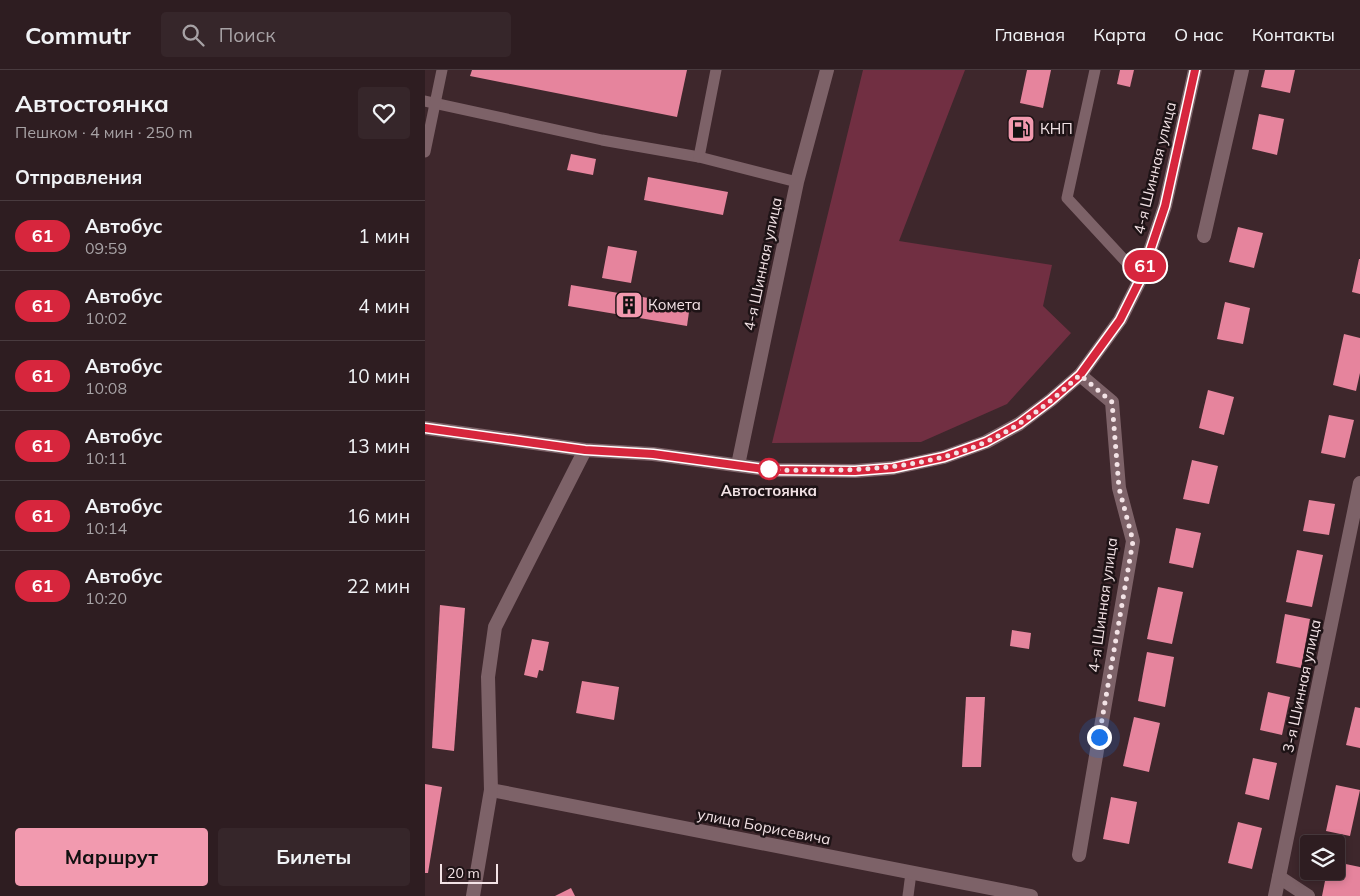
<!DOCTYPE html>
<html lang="ru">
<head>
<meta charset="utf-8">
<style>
	body { margin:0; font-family:Mulish,sans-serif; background:#36262a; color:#f1f3f6; height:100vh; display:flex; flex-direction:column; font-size:19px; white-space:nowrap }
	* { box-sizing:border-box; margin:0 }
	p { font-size:16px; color:#a7a2a5 }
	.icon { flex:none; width:28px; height:28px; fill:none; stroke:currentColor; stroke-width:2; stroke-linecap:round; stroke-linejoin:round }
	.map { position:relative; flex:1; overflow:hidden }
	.side { display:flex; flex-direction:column; background:#2e1d21; width:425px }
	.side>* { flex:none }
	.badge { padding:0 10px; border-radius:16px; font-size:18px; line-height:32px }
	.fabs { position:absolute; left:875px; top:765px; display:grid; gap:10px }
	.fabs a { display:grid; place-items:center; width:45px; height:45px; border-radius:5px; background:#2e1d21; box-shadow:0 2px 8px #0003,0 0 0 1px #493b3f; font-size:25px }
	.scale { position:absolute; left:15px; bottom:12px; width:58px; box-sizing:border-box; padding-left:5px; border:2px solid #f3e3e6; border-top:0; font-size:14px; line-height:18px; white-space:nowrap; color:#f3e3e6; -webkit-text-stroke:4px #1e1316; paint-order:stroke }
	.you { position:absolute; width:25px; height:25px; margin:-12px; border:4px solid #fff; border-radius:50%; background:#1a73e8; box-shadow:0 0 0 8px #1a73e833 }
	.map>.badge { position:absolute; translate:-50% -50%; box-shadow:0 0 0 2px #fff }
	h2 { padding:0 15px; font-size:19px; line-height:45px }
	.round { display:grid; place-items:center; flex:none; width:52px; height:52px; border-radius:5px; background:#36262a }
	.headline { display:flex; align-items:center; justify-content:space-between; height:85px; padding:0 15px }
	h1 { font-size:24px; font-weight:700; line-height:38px }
	.button { display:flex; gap:10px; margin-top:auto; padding:10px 15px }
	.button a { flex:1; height:58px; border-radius:5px; background:#f29aaf; color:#111; font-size:20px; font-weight:700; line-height:58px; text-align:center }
	.button a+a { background:#36262a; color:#f1f3f6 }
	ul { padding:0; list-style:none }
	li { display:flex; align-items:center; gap:15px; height:70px; padding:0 15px; border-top:1px solid #493b3f }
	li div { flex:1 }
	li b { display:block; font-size:19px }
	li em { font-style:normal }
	li .badge { min-width:55px; font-weight:700; text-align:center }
	header { display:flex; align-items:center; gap:30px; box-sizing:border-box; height:70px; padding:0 25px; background:#2e1d21; border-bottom:1px solid #493b3f }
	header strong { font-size:24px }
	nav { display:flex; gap:28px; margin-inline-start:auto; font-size:18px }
	.search { width:350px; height:45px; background:#36262a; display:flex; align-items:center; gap:12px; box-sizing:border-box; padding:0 18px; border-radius:5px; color:#a7a2a5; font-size:19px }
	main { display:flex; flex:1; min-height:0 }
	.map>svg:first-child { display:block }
	.green { fill:#712f42 }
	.building { fill:#e6849d }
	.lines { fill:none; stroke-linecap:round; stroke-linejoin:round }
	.service { stroke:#7d6268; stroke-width:11 }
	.minor { stroke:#7d6268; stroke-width:14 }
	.tertiary { stroke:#7d6268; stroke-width:14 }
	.line-casing { stroke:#fff; stroke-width:11 }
	.line { stroke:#d7263d; stroke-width:8 }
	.walk { stroke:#f3e3e6; stroke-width:5; stroke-dasharray:0 9 }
	.stop-dot { fill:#fff; stroke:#d7263d; stroke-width:2.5 }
	.labels { text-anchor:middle; stroke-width:5; stroke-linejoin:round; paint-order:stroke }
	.poi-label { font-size:15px; fill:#f3e3e6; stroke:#1e1316; text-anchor:start }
	.street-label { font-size:15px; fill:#f3e3e6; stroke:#1e1316 }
	.stop-label { font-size:15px; font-weight:bold; fill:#f3e3e6; stroke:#1e1316 }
</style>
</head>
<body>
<header>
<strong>Commutr</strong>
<div class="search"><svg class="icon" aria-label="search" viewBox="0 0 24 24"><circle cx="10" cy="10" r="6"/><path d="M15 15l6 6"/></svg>Поиск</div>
<nav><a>Главная</a><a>Карта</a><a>О нас</a><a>Контакты</a></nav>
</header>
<main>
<section class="side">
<div class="headline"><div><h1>Автостоянка</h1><p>Пешком · 4 мин · 250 m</p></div><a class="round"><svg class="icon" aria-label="heart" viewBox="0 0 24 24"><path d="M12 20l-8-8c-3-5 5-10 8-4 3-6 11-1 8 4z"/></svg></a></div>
<h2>Отправления</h2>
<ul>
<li><span class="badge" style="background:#d7263d;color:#fff">61</span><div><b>Автобус</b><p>09:59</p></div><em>1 мин</em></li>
<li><span class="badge" style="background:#d7263d;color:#fff">61</span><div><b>Автобус</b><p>10:02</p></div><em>4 мин</em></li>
<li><span class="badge" style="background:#d7263d;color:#fff">61</span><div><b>Автобус</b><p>10:08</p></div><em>10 мин</em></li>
<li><span class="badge" style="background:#d7263d;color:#fff">61</span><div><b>Автобус</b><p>10:11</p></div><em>13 мин</em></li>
<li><span class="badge" style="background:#d7263d;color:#fff">61</span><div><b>Автобус</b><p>10:14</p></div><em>16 мин</em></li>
<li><span class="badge" style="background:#d7263d;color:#fff">61</span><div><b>Автобус</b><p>10:20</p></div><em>22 мин</em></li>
</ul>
<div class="button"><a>Маршрут</a><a>Билеты</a></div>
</section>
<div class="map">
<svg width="935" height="826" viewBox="0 0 935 826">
	<rect width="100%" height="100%" fill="#3e272c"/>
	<!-- green -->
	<path class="green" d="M438,0H540L474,171L627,195L618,236L646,263L582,334L496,372L347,373Z"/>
	<!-- building -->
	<g class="building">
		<path d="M47,0H262L252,47L45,6Z"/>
		<path d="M602,0H626L618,38L595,33Z"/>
		<path d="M695,0H709L705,17L692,14Z"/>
		<path d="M840,0H870L865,23L836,17Z"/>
		<path d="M834,44L859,49L852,85L827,79Z"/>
		<path d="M146,84L171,89L168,105L142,100Z"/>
		<path d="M223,107L303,122L298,145L219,130Z"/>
		<path d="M813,157L838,163L829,198L804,192Z"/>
		<path d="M183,176L212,181L206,213L177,208Z"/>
		<path d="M934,189H935V224L927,222Z"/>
		<path d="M146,215L265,235L262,256L143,236Z"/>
		<path d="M800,232L825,238L818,274L792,269Z"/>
		<path d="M919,264L935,268V303L931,321L908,315Z"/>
		<path d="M783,320L809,327L799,365L774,358Z"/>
		<path d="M904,345L929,350L920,388L896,383Z"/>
		<path d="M767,390L793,396L784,434L758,429Z"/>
		<path d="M884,430L910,434L904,465L878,461Z"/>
		<path d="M751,458L776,463L768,498L744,493Z"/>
		<path d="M872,480L898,485L887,537L861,532Z"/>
		<path d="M733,517L758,522L747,574L722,569Z"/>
		<path d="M15,535L40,538L29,681L7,678Z"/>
		<path d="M860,544L885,549L876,598L851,593Z"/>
		<path d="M587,560L606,563L604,579L585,576Z"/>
		<path d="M107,569L124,572L118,601L114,600L112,608L99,605Z"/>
		<path d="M722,582L749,587L740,637L713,631Z"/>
		<path d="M157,611L194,617L189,650L151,643Z"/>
		<path d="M843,622L865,627L857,665L835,660Z"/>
		<path d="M541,627H560L556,697H537Z"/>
		<path d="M930,637L935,638V678L921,675Z"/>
		<path d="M709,647L735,653L724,702L698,696Z"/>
		<path d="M828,688L852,693L844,730L820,724Z"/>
		<path d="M0,714L17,717L3,803H0Z"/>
		<path d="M911,715L935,720L925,766L901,761Z"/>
		<path d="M686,727L712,732L704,774L678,769Z"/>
		<path d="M813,752L837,758L827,799L803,793Z"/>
		<path d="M911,792L935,797V826H897L902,801H911Z"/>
		<path d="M146,818L150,826H130Z"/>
	</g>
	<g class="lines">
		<!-- service -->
		<g class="service">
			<path d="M670,0L642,128L716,208"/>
			<path d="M0,31L177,70L274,87L372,112"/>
			<path d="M0,82L17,0"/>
			<path d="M274,87L291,0"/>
			<path d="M483,826L486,803"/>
		</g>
		<!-- minor -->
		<g class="minor">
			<path d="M779,166L817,0"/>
			<path d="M313,395L372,112L402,0"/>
			<path d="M654,785L708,471L694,418L687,332L655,305"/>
			<path d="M854,807L883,826"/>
			<path d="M850,826L935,413"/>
		</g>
		<!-- tertiary -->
		<g class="tertiary">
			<path d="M0,358L160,380L228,384L346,400L430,401L468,398L519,387L561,372L594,354L626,330L655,305L695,250L716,208L740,136L770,0"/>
			<path d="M66,720L606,826"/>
			<path d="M48,826L66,720L63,607L70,557L160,380"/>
		</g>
	</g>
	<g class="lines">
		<defs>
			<path id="line" d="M0,358L160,380L228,384L346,400L430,401L468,398L519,387L561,372L594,354L626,330L655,305L695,250L716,208L740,136L770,0"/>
		</defs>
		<!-- line casing -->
		<use href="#line" class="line-casing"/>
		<!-- line -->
		<use href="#line" class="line"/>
		<!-- walk -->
		<path class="walk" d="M344,399C359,401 375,400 390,400C460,401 536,393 595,353C617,339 636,322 655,305L687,332L694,418L708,471L674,667"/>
	</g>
	<!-- icons -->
	<defs>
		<symbol id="fuel-square" viewBox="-11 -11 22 22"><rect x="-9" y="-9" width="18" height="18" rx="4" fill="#f29aaf" stroke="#1e1316"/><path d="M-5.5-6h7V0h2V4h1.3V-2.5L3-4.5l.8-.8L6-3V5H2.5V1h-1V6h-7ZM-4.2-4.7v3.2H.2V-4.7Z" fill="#111"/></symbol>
		<symbol id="building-square" viewBox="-11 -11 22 22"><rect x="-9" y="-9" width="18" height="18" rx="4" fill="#f29aaf" stroke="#1e1316"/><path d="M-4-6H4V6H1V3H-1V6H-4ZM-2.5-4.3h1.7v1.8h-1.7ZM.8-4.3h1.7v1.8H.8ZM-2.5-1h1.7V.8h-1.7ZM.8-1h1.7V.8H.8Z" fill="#111"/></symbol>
	</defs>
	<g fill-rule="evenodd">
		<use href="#fuel-square" x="580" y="43" width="32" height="32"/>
		<use href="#building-square" x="188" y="219" width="32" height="32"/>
	</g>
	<!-- markers -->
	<circle class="stop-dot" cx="344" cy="399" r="10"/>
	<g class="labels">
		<!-- poi labels -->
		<g class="poi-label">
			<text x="615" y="64">КНП</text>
			<text x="223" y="240">Комета</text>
		</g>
		<!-- street labels -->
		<g class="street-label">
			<text transform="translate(730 98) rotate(-76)" y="5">4-я Шинная улица</text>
			<text transform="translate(338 194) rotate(-78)" y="5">4-я Шинная улица</text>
			<text transform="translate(678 535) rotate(-82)" y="5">4-я Шинная улица</text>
			<text transform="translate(877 616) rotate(-78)" y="5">3-я Шинная улица</text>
			<text transform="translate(339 757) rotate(11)" y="5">улица Борисевича</text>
		</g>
		<!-- stop labels -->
		<g class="stop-label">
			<text x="344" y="426">Автостоянка</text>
		</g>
	</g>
</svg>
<div class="fabs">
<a><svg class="icon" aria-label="layers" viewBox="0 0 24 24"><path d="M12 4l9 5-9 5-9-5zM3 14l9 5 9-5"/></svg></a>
</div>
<div class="scale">20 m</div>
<div class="you" style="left:674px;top:667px"></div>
<b class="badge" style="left:720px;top:196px;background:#d7263d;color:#fff">61</b>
</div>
</main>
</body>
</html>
